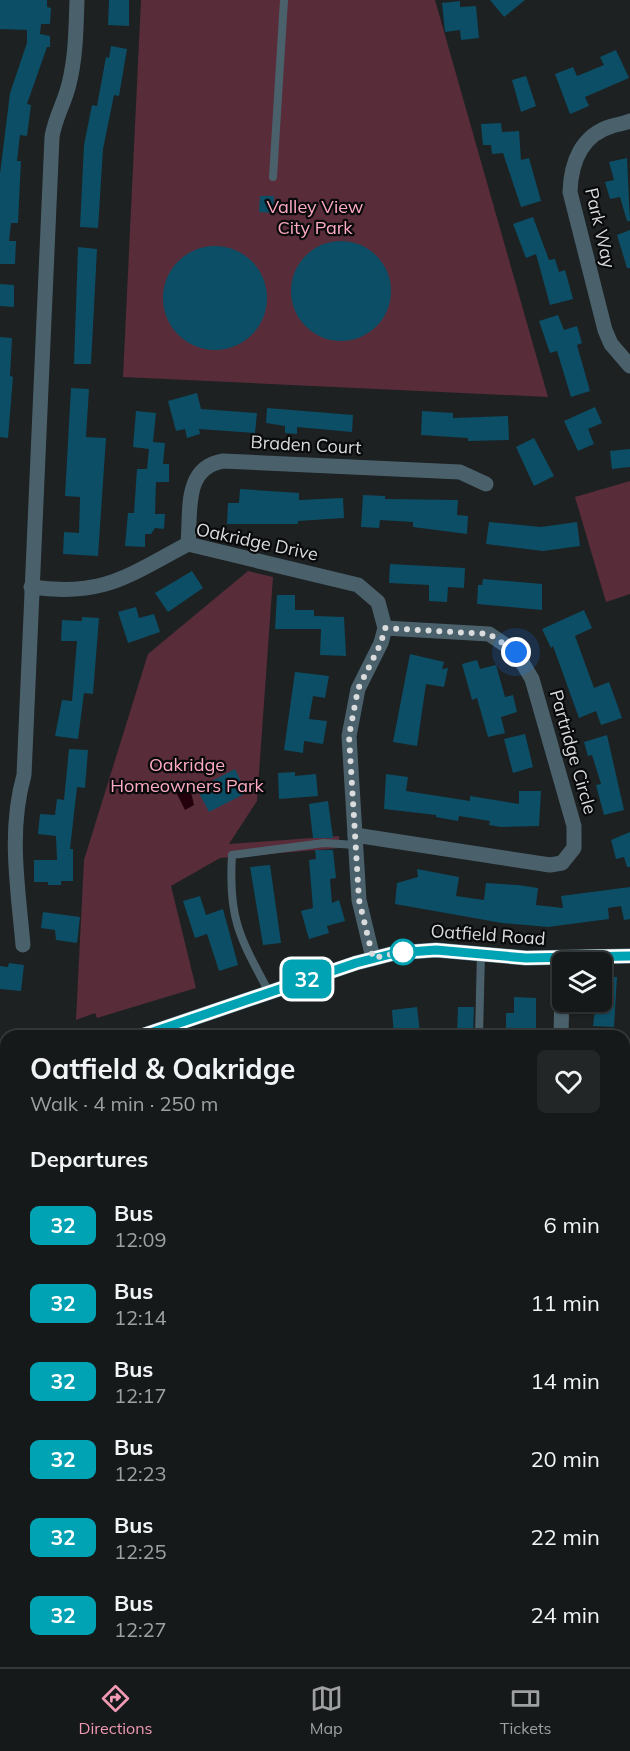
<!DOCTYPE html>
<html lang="en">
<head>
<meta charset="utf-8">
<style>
	body { margin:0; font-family:Mulish,sans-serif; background:#232627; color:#f1f3f6; height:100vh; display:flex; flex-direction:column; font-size:22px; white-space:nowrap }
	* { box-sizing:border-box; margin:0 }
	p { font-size:20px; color:#9ea0a2 }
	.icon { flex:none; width:33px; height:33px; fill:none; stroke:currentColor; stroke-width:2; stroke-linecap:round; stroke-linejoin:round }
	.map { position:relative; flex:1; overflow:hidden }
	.drawer { position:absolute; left:0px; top:1030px; width:630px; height:638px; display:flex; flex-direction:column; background:#16191a; border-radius:18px 18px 0 0; box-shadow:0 2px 4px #0004,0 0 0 2px #353839 }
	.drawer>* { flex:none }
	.badge { padding:0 12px; border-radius:9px; font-size:21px; line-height:39px }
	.buttons { position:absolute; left:552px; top:952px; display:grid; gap:12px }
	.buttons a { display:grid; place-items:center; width:60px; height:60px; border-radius:9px; background:#16191a; box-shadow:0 2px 4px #0004,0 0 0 2px #353839; font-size:30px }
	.you { position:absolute; width:30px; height:30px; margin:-15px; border:4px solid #fff; border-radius:50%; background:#1a73e8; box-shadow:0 0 0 9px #1a73e833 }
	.map>.badge { position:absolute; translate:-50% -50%; box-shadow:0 0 0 3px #fff }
	h2 { padding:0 30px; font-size:22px; line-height:54px }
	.round { display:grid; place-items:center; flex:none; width:63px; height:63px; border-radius:9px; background:#232627 }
	.head { display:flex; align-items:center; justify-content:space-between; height:102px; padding:0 30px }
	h1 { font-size:28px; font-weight:700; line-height:45px }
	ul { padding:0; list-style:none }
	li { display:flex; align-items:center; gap:18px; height:78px; padding:0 30px }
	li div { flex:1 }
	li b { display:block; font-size:22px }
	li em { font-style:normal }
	li .badge { min-width:66px; font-weight:700; text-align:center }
	.tabs { display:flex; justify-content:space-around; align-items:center; height:84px; border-top:2px solid #353839; background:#16191a; font-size:16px; color:#9ea0a2 }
	.tabs a { display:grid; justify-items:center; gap:3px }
	.tabs .selected { color:#f19ab3 }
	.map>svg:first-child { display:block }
	.green { fill:#582c39 }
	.water { fill:#23000b }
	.building { fill:#0c4e65 }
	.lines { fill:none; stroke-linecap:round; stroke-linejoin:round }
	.lane { stroke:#4a616c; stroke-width:8 }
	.street { stroke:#4a616c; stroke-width:15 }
	.secondary { stroke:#618697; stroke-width:15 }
	.line-casing { stroke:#fff; stroke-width:14 }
	.line { stroke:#00a3b4; stroke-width:9 }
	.walk { stroke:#d9dbdc; stroke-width:6; stroke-dasharray:0 10.8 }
	.stop-dot { fill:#fff; stroke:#00a3b4; stroke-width:3 }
	.labels { text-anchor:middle; stroke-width:4.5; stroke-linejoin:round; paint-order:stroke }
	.park-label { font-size:18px; fill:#feaac2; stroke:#090a0b }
	.street-label { font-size:18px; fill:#d9dbdc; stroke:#090a0b }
</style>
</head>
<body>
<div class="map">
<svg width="630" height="1667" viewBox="0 0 630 1667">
	<rect width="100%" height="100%" fill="#1d2122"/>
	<!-- green -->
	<g class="green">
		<path d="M141,0H435L548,397L123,377Z"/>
		<path d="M630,481V594L606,602L575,497Z"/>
		<path d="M248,571L273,577L257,801L229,844L339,836L340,848L220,858L171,886L196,988L97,1018L95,1013L76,1020L84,860L148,654Z"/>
		<path d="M39,1662H67V1667H40Z"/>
	</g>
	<!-- water -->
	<path class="water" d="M188,780L195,784L191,792L194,805L185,810L174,788Z"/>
	<!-- building -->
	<g class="building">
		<path d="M0,0H47V7L51,8L50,24H41L40,34L50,36V47H47L27,104L31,105L27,136L20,135L17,161H21L18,223H11L9,241H16L15,264H0V174L10,93L27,43V30L0,29Z"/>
		<path d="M109,0H129V26L108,25Z"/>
		<path d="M490,0H525L504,17Z"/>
		<path d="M460,1V7L476,6L479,38L461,40L460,30L445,32L442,3Z"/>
		<path d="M111,46L127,49L119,96L114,95L103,149L98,228L80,227L84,145L92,105L97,106L106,57L109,58Z"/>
		<path d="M616,50L629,78L585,97L589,106L570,114L555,74L573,67L577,76L604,65L600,57Z"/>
		<path d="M526,76L536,106L521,112L512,80Z"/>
		<path d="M501,123L502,132L519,131L521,160L529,158L541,201L521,207L503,153L492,154L491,145H483L481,124Z"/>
		<path d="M627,158L630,221H627L620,197L610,199L605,182L614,180L609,162Z"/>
		<path d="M260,196H274L273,213L259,212Z"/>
		<path d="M533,217L549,260L555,259L559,272L565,270L573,299L550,305L536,254L526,258L513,224Z"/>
		<path d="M630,230V268H627L617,235Z"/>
		<circle cx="341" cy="291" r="50"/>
		<circle cx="215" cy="298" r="52"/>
		<path d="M78,247L97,249L91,364H74Z"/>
		<path d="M0,284L14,285V307L0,306Z"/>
		<path d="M558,315L564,330L577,326L582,343L577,345L590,391L571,397L557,351L550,353L539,321Z"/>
		<path d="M0,337L12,338L10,376L13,377L8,438L0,437Z"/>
		<path d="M71,388L89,389L86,437L106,438L98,556L63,554L64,532L79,533L80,497L65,496Z"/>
		<path d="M197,393L201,409L257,413L255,433L199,429L200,434L187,438L185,429L176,431L168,401Z"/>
		<path d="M595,407L602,423L588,429L594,444L578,451L564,421Z"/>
		<path d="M267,408L353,415L352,432L297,427V434L285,433V426L266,423Z"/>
		<path d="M136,411L156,413L153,442L165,443L163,464H169V482H156L155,514H165L164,529L155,528L151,534H145V547L125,546L128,513H134L137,469H147L149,449L133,447Z"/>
		<path d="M422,411L453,413V418L508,416L509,440L468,441V438L421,435Z"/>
		<path d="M534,438L554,476L534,486L516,447Z"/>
		<path d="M630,449V467L612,469L610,451Z"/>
		<path d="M240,489L299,493V500L343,498L344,518L298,521V524H227L228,503H239Z"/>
		<path d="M363,495L385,496V499L458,500L457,515L468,516L467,534L413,527V522L380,520L379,528L361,527Z"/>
		<path d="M489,522L541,527L577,522L580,546L543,551L486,544Z"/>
		<path d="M390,564L465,568L464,588L448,587L447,602L429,601V585L389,583Z"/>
		<path d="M192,571L203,588L168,612L155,593Z"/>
		<path d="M483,579L542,584V610L477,604L478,585H482Z"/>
		<path d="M277,595H295V610H314V616L344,617L346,656L320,655L321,629H275Z"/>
		<path d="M136,607L139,618L154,614L160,632L128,643L118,612Z"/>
		<path d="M584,610L592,628L575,636L594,688L609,682L622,718L601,725L596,711L579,718L553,646L551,648L542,629Z"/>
		<path d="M82,617L99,618L93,694L84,693L78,739L55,736L62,700L72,701L77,641H61L62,620L82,621Z"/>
		<path d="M410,654L444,662L442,669L448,668L444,687L426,684L417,746L393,742Z"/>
		<path d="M477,660L480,669L496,665L505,697L513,695L517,712L501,717L505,733L488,737L477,698L472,700L462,664Z"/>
		<path d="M295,672L329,676L325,698L313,696L309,719L327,721L323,744L304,741L303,753L284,750Z"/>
		<path d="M525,734L533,767L513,773L504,739Z"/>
		<path d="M607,735L624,810L604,815L596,785L601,784L592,755L588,756L584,742Z"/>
		<path d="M69,749L88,750L85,788L77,787L70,849H73V881H61V885H48V882H34V860H57L56,836L38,834L40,814L55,815L57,799L64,800Z"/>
		<path d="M235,769L246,793L209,812L197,789Z"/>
		<path d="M295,772V776L316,774L318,796L279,799L278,773Z"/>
		<path d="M386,774L408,777L406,791L470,801V796L519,804V791H541L539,826L501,827L489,825L490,821L459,816L458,821L436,817V815L384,809Z"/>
		<path d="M328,801L333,838H313L309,804Z"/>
		<path d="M630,832V867H627L624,857L616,859L611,840Z"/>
		<path d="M315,850H333L336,878L330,879L332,903L339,900L345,921L327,926L329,933L309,939L301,911L313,908L309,860L316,859Z"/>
		<path d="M270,865L281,943L263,945L250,867Z"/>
		<path d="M417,869L459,877L456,896L484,900L486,883L518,885L538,888L536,905L563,908L561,896L630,887V919L624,920L621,906L608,908L609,919L548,927L502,923L395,904L397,883L418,877Z"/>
		<path d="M200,896L206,915L223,909L238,965L219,971L207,934L195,938L183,901Z"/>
		<path d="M43,912L80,917L77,943L56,940L55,930L41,928Z"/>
		<path d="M9,963L24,965L21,991L0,989V966L8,967Z"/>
		<path d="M602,977H617L614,1027L593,1026L596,1002L602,1003Z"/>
		<path d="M514,997L536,998V1030H506V1013H514Z"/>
		<path d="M417,1007L420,1033H413V1036H394L392,1010Z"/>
		<path d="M458,1007H474L473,1036H457Z"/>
	</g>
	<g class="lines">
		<!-- lane -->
		<g class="lane">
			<path d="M273,177L284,0"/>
			<path d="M269,992C240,938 228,919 232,855L324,843L356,845"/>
			<path d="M479,1036L481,953"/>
			<path d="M0,1219L6,1218"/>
			<path d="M301,1665L329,1666L352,1662"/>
		</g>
		<!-- street -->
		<g class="street">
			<path d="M630,121C624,124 618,124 612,126C581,135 571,163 570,192L605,330L611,344L630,366"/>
			<path d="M188,544C191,511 183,468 223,461L460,472L486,484"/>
			<path d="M31,587C104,597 127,576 188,544L358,585L378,602L385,628L381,643L358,689L349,736L359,900L373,958"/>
			<path d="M355,835L550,865L562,863L574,848V826L532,679L516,652L489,634L385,628"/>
			<path d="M23,945C18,888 8,831 24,775L52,137C55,117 65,102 69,84C76,56 76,28 77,0"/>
			<path d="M561,1036L562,989"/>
			<path d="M624,1193H630"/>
			<path d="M0,1584L6,1581"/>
			<path d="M624,1589H630"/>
			<path d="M114,1667V1662"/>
			<path d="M536,1667V1662"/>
		</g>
		<!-- secondary -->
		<g class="secondary">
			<path d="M141,1036L356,963L395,953L436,950L526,958L630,956"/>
			<path d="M0,1077L6,1076"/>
		</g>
	</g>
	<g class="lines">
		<defs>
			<path id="line" d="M141,1036L356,963L395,953L436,950L526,958L630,956"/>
		</defs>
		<!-- line casing -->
		<use href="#line" class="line-casing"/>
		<!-- line -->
		<use href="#line" class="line"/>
		<!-- walk -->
		<path class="walk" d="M403,952L407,951L373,958L359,900L349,736L358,689L381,643L385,628L489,634L516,652"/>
	</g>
	<!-- markers -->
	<circle class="stop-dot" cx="403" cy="952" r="12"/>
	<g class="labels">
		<!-- park labels -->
		<g class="park-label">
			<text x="315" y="213">Valley View<tspan x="315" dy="21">City Park</tspan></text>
			<text x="187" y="771">Oakridge<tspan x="187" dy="21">Homeowners Park</tspan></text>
		</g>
		<!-- street labels -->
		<g class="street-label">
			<text transform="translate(600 228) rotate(77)" y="6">Park Way</text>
			<text transform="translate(306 445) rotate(3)" y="6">Braden Court</text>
			<text transform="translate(257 542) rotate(12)" y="6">Oakridge Drive</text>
			<text transform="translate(573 752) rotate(74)" y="6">Partridge Circle</text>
			<text transform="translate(488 935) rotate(4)" y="6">Oatfield Road</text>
		</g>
	</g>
</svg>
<div class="buttons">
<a><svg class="icon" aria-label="layers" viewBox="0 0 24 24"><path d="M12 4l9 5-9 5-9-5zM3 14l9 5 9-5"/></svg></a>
</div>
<div class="you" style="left:516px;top:652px"></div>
<b class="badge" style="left:307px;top:979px;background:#00a3b4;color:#fff">32</b>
<section class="drawer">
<div class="head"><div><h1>Oatfield &amp; Oakridge</h1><p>Walk · 4 min · 250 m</p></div><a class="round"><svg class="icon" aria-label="heart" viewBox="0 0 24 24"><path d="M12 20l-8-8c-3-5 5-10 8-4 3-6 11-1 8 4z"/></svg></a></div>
<h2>Departures</h2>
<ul>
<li><span class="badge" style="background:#00a3b4;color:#fff">32</span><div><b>Bus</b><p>12:09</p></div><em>6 min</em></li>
<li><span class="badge" style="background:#00a3b4;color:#fff">32</span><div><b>Bus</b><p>12:14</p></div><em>11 min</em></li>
<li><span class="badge" style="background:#00a3b4;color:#fff">32</span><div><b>Bus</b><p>12:17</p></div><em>14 min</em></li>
<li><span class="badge" style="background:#00a3b4;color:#fff">32</span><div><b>Bus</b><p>12:23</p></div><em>20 min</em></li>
<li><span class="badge" style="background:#00a3b4;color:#fff">32</span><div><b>Bus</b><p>12:25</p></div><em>22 min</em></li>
<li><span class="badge" style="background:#00a3b4;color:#fff">32</span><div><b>Bus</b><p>12:27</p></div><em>24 min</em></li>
</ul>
</section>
</div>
<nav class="tabs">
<a class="selected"><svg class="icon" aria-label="directions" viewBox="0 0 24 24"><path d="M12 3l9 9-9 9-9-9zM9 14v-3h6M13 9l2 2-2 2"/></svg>Directions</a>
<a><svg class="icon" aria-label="map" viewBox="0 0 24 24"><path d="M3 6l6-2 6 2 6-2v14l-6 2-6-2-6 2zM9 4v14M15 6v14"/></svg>Map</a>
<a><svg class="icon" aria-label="tickets" viewBox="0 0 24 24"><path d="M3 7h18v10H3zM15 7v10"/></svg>Tickets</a>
</nav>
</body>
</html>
